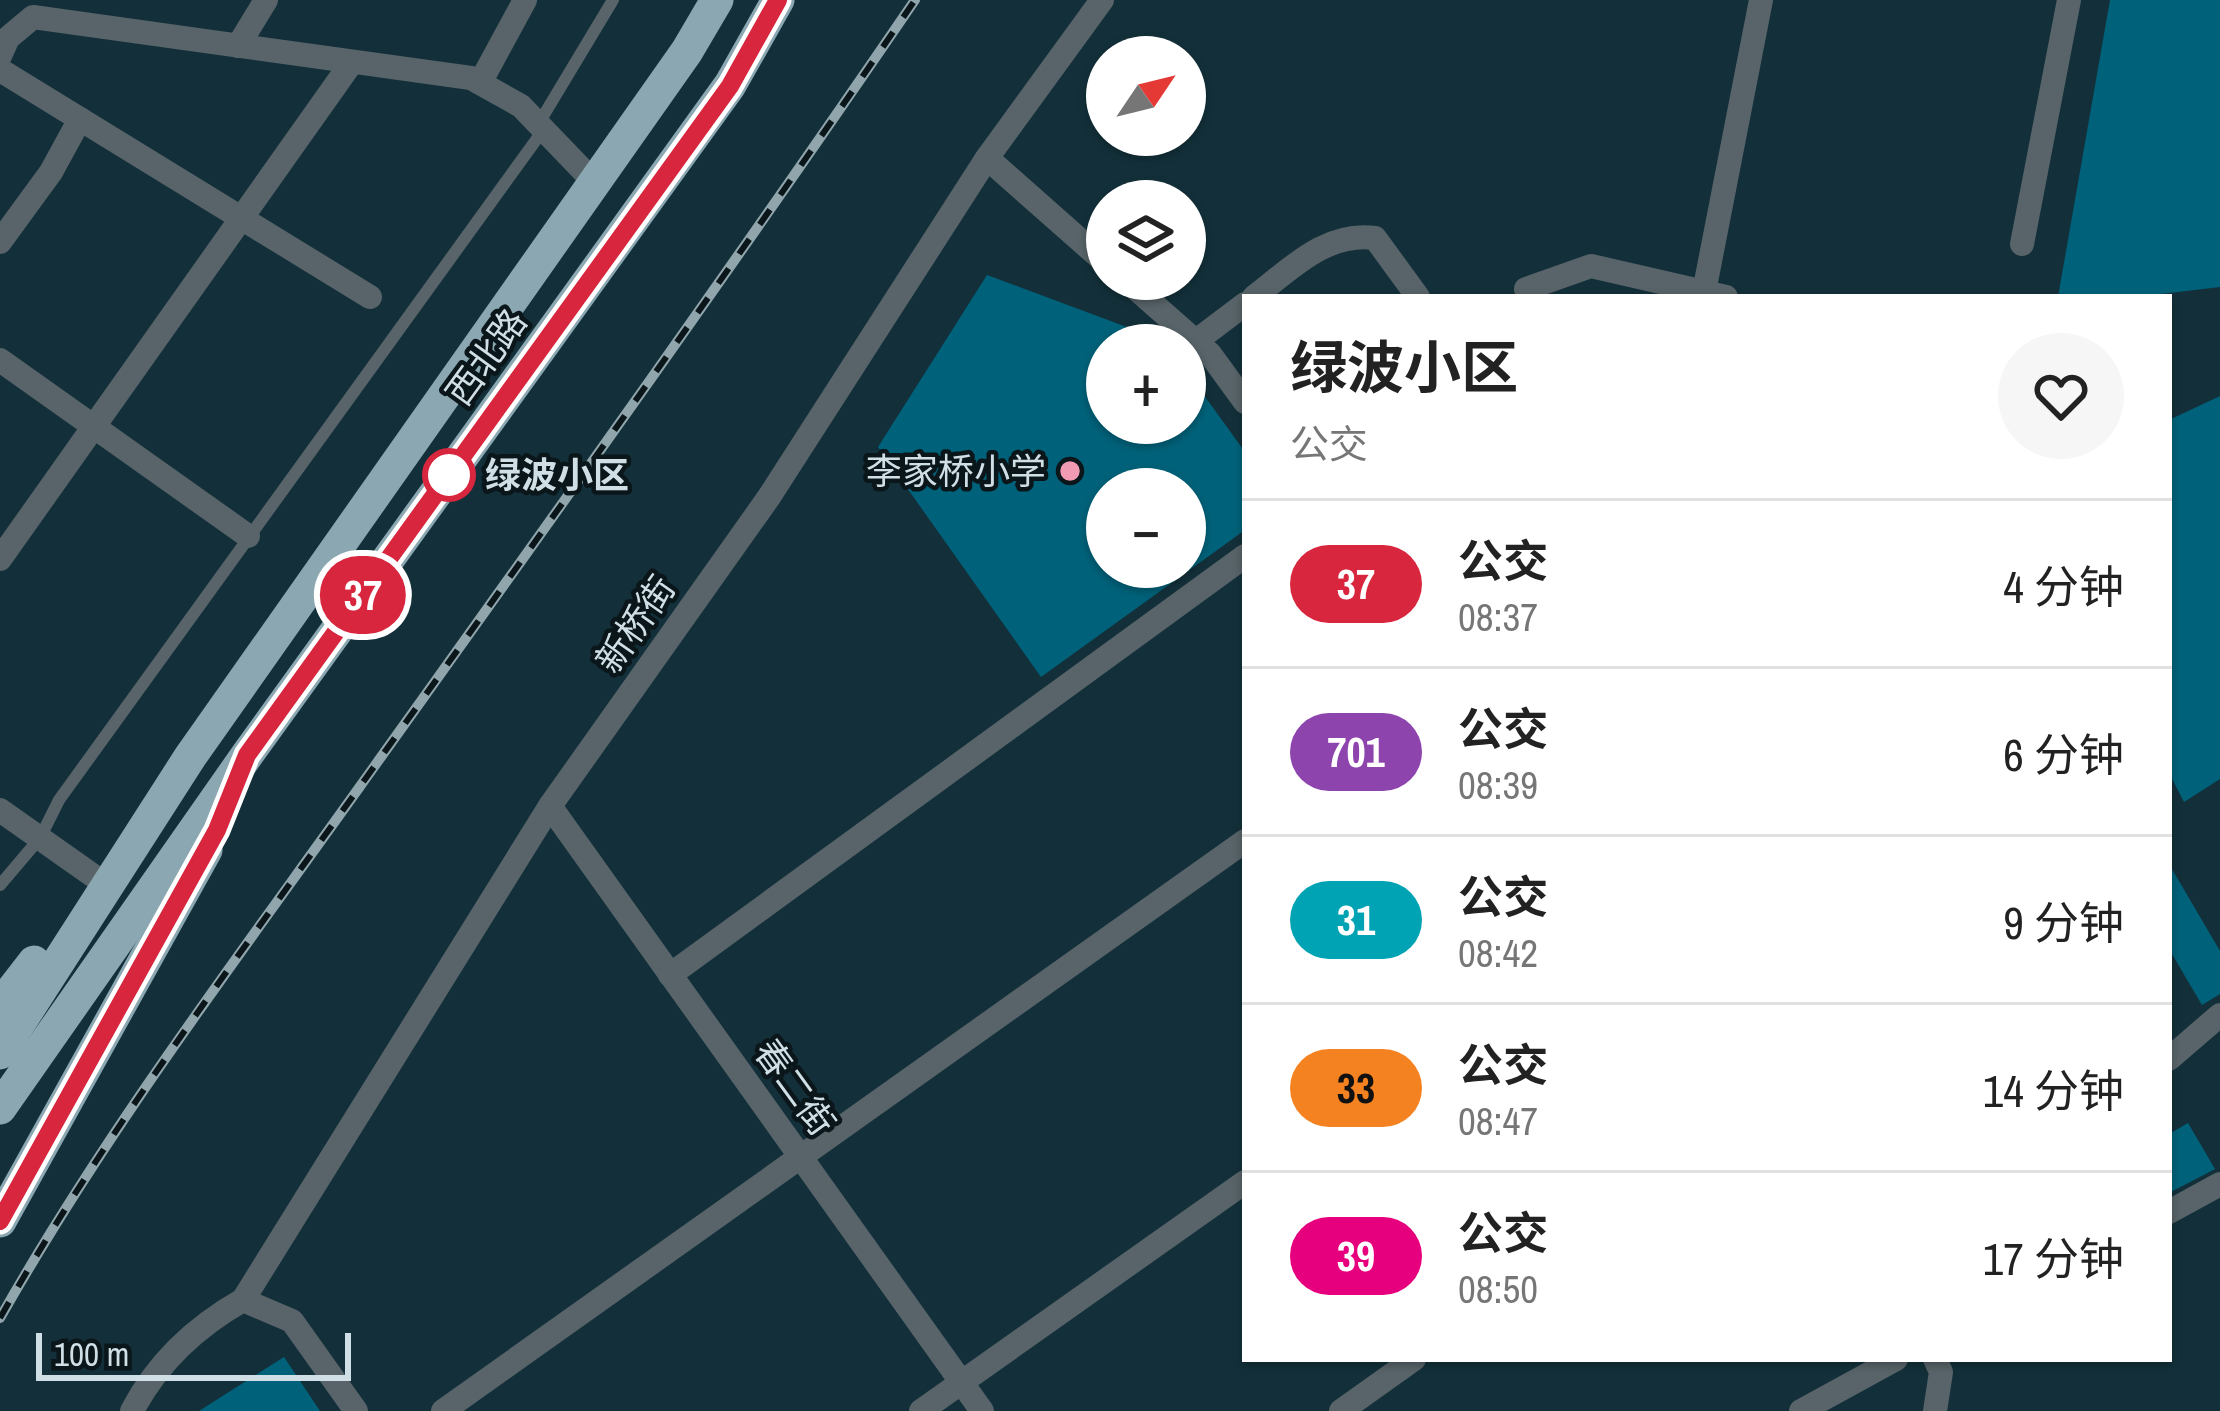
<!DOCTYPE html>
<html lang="zh">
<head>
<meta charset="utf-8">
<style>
	body { margin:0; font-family:"Archivo Narrow","Noto Sans SC",sans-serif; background:#f6f6f6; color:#222; height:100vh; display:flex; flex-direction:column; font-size:45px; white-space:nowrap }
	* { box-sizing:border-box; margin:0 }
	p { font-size:39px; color:#767676 }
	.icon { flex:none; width:66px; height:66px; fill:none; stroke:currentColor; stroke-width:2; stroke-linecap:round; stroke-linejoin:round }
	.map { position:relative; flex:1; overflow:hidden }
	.panel { position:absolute; left:1242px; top:294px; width:930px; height:1068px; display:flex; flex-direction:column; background:#fff; border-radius:0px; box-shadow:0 3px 9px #0004 }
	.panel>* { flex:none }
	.badge { padding:0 24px; border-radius:39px; font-size:42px; line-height:78px }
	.needle { width:78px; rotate:55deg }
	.buttons { position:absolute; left:1086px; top:36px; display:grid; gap:24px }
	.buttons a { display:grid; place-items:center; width:120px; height:120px; border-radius:50%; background:#fff; box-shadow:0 3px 9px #0004; font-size:60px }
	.scale { position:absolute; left:36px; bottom:30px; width:315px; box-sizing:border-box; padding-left:12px; border:6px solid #cfdfe5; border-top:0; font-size:33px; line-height:42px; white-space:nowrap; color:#cfdfe5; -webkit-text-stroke:9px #0a161a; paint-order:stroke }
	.map>.badge { position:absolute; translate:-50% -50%; box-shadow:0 0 0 6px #fff }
	.round { display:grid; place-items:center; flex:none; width:126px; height:126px; border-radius:63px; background:#f6f6f6 }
	.headline { display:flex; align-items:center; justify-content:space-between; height:204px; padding:0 48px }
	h1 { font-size:57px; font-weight:700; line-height:90px }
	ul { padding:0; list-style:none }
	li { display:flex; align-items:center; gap:36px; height:168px; padding:0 48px; border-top:3px solid #e0e0e0 }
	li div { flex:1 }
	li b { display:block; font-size:45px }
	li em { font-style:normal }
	li .badge { min-width:132px; font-weight:700; text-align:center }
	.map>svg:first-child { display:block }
	.building { fill:#00627a; fill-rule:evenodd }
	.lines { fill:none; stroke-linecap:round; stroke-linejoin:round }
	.service { stroke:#586469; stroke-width:12 }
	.minor { stroke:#586469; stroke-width:24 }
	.trunk { stroke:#8aa7b2; stroke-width:33 }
	.rail-casing { stroke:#90a5ac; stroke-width:10 }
	.rail { stroke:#0a161a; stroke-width:6; stroke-dasharray:18; stroke-linecap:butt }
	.line-casing { stroke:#fff; stroke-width:27 }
	.line { stroke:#d7263d; stroke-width:18 }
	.poi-dot { fill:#f19ab3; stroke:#0a161a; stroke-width:4.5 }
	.stop-dot { fill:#fff; stroke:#d7263d; stroke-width:6 }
	.labels { text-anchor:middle; stroke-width:9; stroke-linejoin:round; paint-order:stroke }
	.street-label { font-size:36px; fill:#cfdfe5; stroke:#0a161a }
	.poi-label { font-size:36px; fill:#cfdfe5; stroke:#0a161a; text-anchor:end }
	.stop-label { font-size:36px; font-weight:bold; fill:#cfdfe5; stroke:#0a161a; text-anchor:start }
</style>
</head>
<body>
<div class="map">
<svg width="2220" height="1411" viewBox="0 0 2220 1411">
	<rect width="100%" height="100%" fill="#13303a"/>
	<!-- building -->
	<g class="building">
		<path d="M2110,0H2220V287L2135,297H2058Z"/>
		<path d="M987,275L1175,345H1107V423H1185V369L1245,452V530L1041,677L878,447ZM1107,489H1185V567H1107Z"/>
		<path d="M2220,396V779L2184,802L2169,773V420Z"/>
		<path d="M2169,864L2220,951V994L2202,1005L2169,949Z"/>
		<path d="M2188,1123L2215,1169L2169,1193V1134Z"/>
		<path d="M284,1357L320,1411H199Z"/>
	</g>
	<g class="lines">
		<!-- service -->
		<g class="service">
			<path d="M539,123L613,0"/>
			<path d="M0,885L40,838L59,800L544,129"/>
		</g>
		<!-- minor -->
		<g class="minor">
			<path d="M238,46L266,0"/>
			<path d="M0,56L8,38L33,17L471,78L521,106L595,183"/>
			<path d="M0,70L370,297"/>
			<path d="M480,83L525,0"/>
			<path d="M987,158L1107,264"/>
			<path d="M0,242L51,172L80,119"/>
			<path d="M2022,244L2069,0"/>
			<path d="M1125,279L1210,354L1245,402"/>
			<path d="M1526,289L1591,266L1726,297"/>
			<path d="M1704,292L1761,0"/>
			<path d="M1254,297C1292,268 1325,232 1375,238L1418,297"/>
			<path d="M1196,341L1245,304"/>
			<path d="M0,360L248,536"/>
			<path d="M0,559L352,62"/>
			<path d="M550,806L982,1411"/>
			<path d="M0,810L95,877"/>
			<path d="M670,975L1245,556"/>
			<path d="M2169,1059L2220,1015"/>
			<path d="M2169,1212L2220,1184"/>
			<path d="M243,1300L550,806L769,497L987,158L1102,0"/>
			<path d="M132,1411C157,1363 197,1326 243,1300L292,1321L356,1411"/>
			<path d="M443,1411L1245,841"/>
			<path d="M921,1411L1245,1182"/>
			<path d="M1341,1411L1414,1359"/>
			<path d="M1801,1411L1896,1359"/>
			<path d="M1935,1411L1941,1372L1935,1359"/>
		</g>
		<!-- trunk -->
		<g class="trunk">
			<path d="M0,1006L34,962"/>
			<path d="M0,1053L190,757L687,51L717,0"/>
			<path d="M0,1108L247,755L730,85L778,0"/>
			<path d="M0,1221L206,850"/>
		</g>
		<defs>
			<path id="rail" d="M0,1318C106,1131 236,960 361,785C547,525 734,265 915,0"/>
		</defs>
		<!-- rail casing -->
		<use href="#rail" class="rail-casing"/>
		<!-- rail -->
		<use href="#rail" class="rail"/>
	</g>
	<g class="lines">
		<defs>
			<path id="line" d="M0,1221L217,830L247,755L730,86L778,0"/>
		</defs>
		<!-- line casing -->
		<use href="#line" class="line-casing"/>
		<!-- line -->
		<use href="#line" class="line"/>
	</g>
	<!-- markers -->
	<circle class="poi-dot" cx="1070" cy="471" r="12"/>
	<circle class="stop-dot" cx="449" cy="475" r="24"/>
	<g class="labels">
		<!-- street labels -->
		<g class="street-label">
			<text transform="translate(486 357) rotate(-54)" y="13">西北路</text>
			<text transform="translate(635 624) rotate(-55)" y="13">新桥街</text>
			<text transform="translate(795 1087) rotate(54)" y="13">春二街</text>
		</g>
		<!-- poi labels -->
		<g class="poi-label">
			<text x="1046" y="484">李家桥小学</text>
		</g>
		<!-- stop labels -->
		<g class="stop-label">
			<text x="485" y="488">绿波小区</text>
		</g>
	</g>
</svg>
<div class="buttons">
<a><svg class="needle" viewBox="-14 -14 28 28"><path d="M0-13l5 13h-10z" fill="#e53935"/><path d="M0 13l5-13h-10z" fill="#767676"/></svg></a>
<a><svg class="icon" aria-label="layers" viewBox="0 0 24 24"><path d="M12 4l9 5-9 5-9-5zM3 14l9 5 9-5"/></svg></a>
<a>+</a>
<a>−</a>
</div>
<div class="scale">100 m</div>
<b class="badge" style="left:363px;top:595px;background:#d7263d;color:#fff">37</b>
<section class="panel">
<div class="headline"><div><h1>绿波小区</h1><p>公交</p></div><a class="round"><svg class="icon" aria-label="heart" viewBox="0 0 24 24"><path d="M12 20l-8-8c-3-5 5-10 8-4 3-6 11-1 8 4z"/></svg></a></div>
<ul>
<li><span class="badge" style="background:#d7263d;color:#fff">37</span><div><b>公交</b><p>08:37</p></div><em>4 分钟</em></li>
<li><span class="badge" style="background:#8e44ad;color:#fff">701</span><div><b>公交</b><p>08:39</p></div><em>6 分钟</em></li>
<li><span class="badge" style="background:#00a3b4;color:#fff">31</span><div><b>公交</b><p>08:42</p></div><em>9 分钟</em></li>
<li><span class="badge" style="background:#f58220;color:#111">33</span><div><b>公交</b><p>08:47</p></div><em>14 分钟</em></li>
<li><span class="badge" style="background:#e6007e;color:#fff">39</span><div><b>公交</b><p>08:50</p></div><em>17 分钟</em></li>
</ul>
</section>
</div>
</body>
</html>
